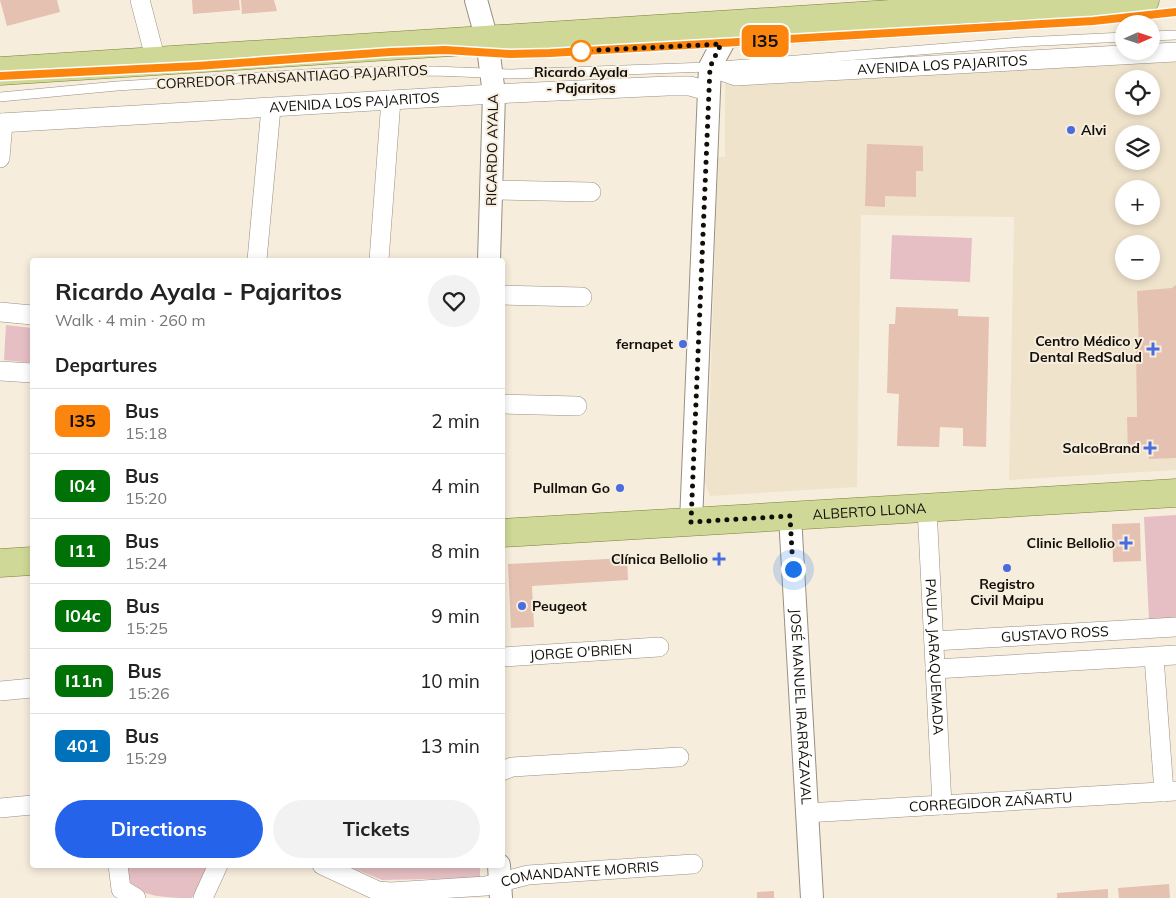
<!DOCTYPE html>
<html lang="en">
<head>
<meta charset="utf-8">
<style>
	body { margin:0; font-family:Mulish,sans-serif; background:#f2f2f2; color:#222; height:100vh; display:flex; flex-direction:column; font-size:19px; white-space:nowrap }
	* { box-sizing:border-box; margin:0 }
	p { font-size:16px; color:#767676 }
	.icon { flex:none; width:28px; height:28px; fill:none; stroke:currentColor; stroke-width:2; stroke-linecap:round; stroke-linejoin:round }
	.map { position:relative; flex:1; overflow:hidden }
	.side { position:absolute; left:30px; top:258px; width:475px; height:610px; display:flex; flex-direction:column; background:#fff; border-radius:5px; box-shadow:0 2px 8px #0003 }
	.side>* { flex:none }
	.badge { padding:0 10px; border-radius:8px; font-size:18px; line-height:32px }
	.needle { width:32px; rotate:87deg }
	.tools { position:absolute; left:1115px; top:15px; display:grid; gap:10px }
	.tools a { display:grid; place-items:center; width:45px; height:45px; border-radius:50%; background:#fff; box-shadow:0 2px 8px #0003; font-size:25px }
	.you { position:absolute; width:25px; height:25px; margin:-12px; border:4px solid #fff; border-radius:50%; background:#1a73e8; box-shadow:0 0 0 8px #1a73e833 }
	.map>.badge { position:absolute; translate:-50% -50%; box-shadow:0 0 0 2px #fff }
	h2 { padding:0 25px; font-size:19px; line-height:45px }
	.round { display:grid; place-items:center; flex:none; width:52px; height:52px; border-radius:26px; background:#f2f2f2 }
	.headline { display:flex; align-items:center; justify-content:space-between; height:85px; padding:0 25px }
	h1 { font-size:24px; font-weight:700; line-height:38px }
	.cta { display:flex; gap:10px; margin-top:auto; padding:10px 25px }
	.cta a { flex:1; height:58px; border-radius:30px; background:#2563eb; color:#fff; font-size:20px; font-weight:700; line-height:58px; text-align:center }
	.cta a+a { background:#f2f2f2; color:#222 }
	ul { padding:0; list-style:none }
	li { display:flex; align-items:center; gap:15px; height:65px; padding:0 25px; border-top:1px solid #e0e0e0 }
	li div { flex:1 }
	li b { display:block; font-size:19px }
	li em { font-style:normal }
	li .badge { min-width:55px; font-weight:700; text-align:center }
	.map>svg:first-child { display:block }
	.built { fill:#f0e3cc; fill-rule:evenodd }
	.green { fill:#e5bfc3 }
	.building { fill:#e4c1b1 }
	.lines { fill:none; stroke-linecap:round; stroke-linejoin:round }
	.service-casing { stroke:#988f81; stroke-width:10 }
	.minor-casing { stroke:#988f81; stroke-width:20 }
	.tertiary-casing { stroke:#988f81; stroke-width:24 }
	.primary-casing { stroke:#798037; stroke-width:29 }
	.service { stroke:#fff; stroke-width:9 }
	.minor { stroke:#fff; stroke-width:19 }
	.tertiary { stroke:#fff; stroke-width:22 }
	.primary { stroke:#d0d897; stroke-width:28 }
	.line-casing { stroke:#fff; stroke-width:11 }
	.line { stroke:#fc850d; stroke-width:8 }
	.walk { stroke:#110e08; stroke-width:5; stroke-dasharray:0 9 }
	.stop-dot { fill:#fff; stroke:#fc850d; stroke-width:2.5 }
	.poi-dot { fill:#496cdf; stroke:#f7eddd; stroke-width:2 }
	.labels { text-anchor:middle; stroke-width:4; stroke-linejoin:round; paint-order:stroke }
	.street-label { font-size:14px; fill:#110e08; stroke:#f7eddd }
	.stop-label { font-size:14px; font-weight:bold; fill:#110e08; stroke:#f7eddd }
	.poi-label { font-size:14px; font-weight:bold; fill:#110e08; stroke:#f7eddd; text-anchor:end }
</style>
</head>
<body>
<div class="map">
<svg width="1176" height="898" viewBox="0 0 1176 898">
	<rect width="100%" height="100%" fill="#f7eddd"/>
	<!-- built -->
	<path class="built" d="M1176,61V470L1009,480L1014,217L861,215L857,487L710,496L705,483L710,396L718,157H725V84L1116,62ZM1124,79H1151V106H1124ZM1124,134H1151V161H1124ZM1124,189H1151V216H1124ZM1124,244H1151V271H1124Z"/>
	<!-- green -->
	<g class="green">
		<path d="M892,235L972,238L970,282L890,279Z"/>
		<path d="M6,325L32,328V363L4,360Z"/>
		<path d="M1176,515V619L1149,620L1144,517Z"/>
		<path d="M127,865H208L192,898C176,898 136,898 129,881C127,876 127,870 127,865Z"/>
		<path d="M345,865H480V878L382,880Z"/>
	</g>
	<!-- building -->
	<g class="building">
		<path d="M0,0H57L60,12L7,26Z"/>
		<path d="M192,0H239L240,10L193,14Z"/>
		<path d="M241,0H274L277,11L242,14Z"/>
		<path d="M867,144L923,146V171H916V197L885,196V207L865,206Z"/>
		<path d="M1176,285V458L1149,459L1148,450L1128,453L1127,417H1137L1136,348L1139,347L1137,291L1172,288Z"/>
		<path d="M896,307L958,309V316L989,317L986,447L963,446V428L940,427L939,447L897,446L899,394L887,393L889,324H895Z"/>
		<path d="M1140,523L1141,561L1113,562L1112,524Z"/>
		<path d="M627,558L628,580L532,586L534,627L511,628L508,564Z"/>
		<path d="M1169,884L1170,898H1119L1118,888Z"/>
		<path d="M1108,889V898H1057V893Z"/>
		<path d="M774,891V898H757V892Z"/>
	</g>
	<g class="lines">
		<defs>
			<g id="service">
				<path d="M1151,36L1176,35"/>
				<path d="M488,52L532,54L744,42L1093,21L1176,12"/>
				<path d="M721,66L1022,42L1124,37"/>
				<path d="M0,97L117,86L339,72L434,71L510,74L708,67"/>
			</g>
			<g id="minor">
				<path d="M140,0L156,61"/>
				<path id="s1" d="M710,67L736,76L1176,52"/>
				<path id="s2" d="M0,123L494,94L668,86H690L708,91"/>
				<path d="M0,158L3,123"/>
				<path d="M492,190L591,192"/>
				<path d="M257,260L271,108"/>
				<path d="M379,260L391,100"/>
				<path d="M502,295L582,297"/>
				<path d="M0,312L32,315"/>
				<path d="M0,371L32,373"/>
				<path d="M502,404L577,406"/>
				<path id="s3" d="M927,508L942,805"/>
				<path id="s4" d="M934,641L1176,627"/>
				<path id="s5" d="M502,657L659,647"/>
				<path d="M1154,657L1164,792"/>
				<path d="M935,669L1176,655"/>
				<path d="M0,691L32,688"/>
				<path d="M502,771L512,767L679,757"/>
				<path d="M0,808L32,805"/>
				<path id="s6" d="M806,813L1176,791"/>
				<path d="M118,865L121,889L136,898"/>
				<path id="s7" d="M322,865L378,891L391,892L486,886L528,875L693,864"/>
				<path d="M203,898L218,865"/>
			</g>
			<g id="tertiary">
				<path d="M476,0L487,40L494,94L489,260"/>
				<path id="s8" d="M790,516L812,898"/>
				<path d="M691,522L710,67L726,37L748,24"/>
				<path d="M499,865L501,898"/>
			</g>
			<g id="primary">
				<path d="M0,71L1015,6L1145,0"/>
				<path id="s9" d="M502,533L1176,493"/>
				<path d="M0,563L32,561"/>
			</g>
		</defs>
		<!-- service casing -->
		<use href="#service" class="service-casing"/>
		<!-- minor casing -->
		<use href="#minor" class="minor-casing"/>
		<!-- tertiary casing -->
		<use href="#tertiary" class="tertiary-casing"/>
		<!-- primary casing -->
		<use href="#primary" class="primary-casing"/>
		<!-- service -->
		<use href="#service" class="service"/>
		<!-- minor -->
		<use href="#minor" class="minor"/>
		<!-- tertiary -->
		<use href="#tertiary" class="tertiary"/>
		<!-- primary -->
		<use href="#primary" class="primary"/>
	</g>
	<g class="lines">
		<defs>
			<path id="line" d="M0,76L197,66L390,52L445,50L510,54L550,53L1093,21L1176,12"/>
		</defs>
		<!-- line casing -->
		<use href="#line" class="line-casing"/>
		<!-- line -->
		<use href="#line" class="line"/>
		<!-- walk -->
		<path class="walk" d="M581,51L721,44L710,67L691,522L790,516L793,569"/>
	</g>
	<!-- markers -->
	<circle class="stop-dot" cx="581" cy="51" r="10"/>
	<g class="poi-dot">
		<circle cx="1071" cy="130" r="5"/>
		<circle cx="683" cy="344" r="5"/>
		<path d="M1150.5 341.5h5v5h5v5h-5v5h-5v-5h-5v-5h5z"/>
		<path d="M1147.5 440.5h5v5h5v5h-5v5h-5v-5h-5v-5h5z"/>
		<circle cx="620" cy="488" r="5"/>
		<path d="M1123.5 535.5h5v5h5v5h-5v5h-5v-5h-5v-5h5z"/>
		<path d="M716.5 551.5h5v5h5v5h-5v5h-5v-5h-5v-5h5z"/>
		<circle cx="1007" cy="568" r="5"/>
		<circle cx="522" cy="606" r="5"/>
	</g>
	<g class="labels">
		<!-- street labels -->
		<g class="street-label">
			<text dy="5" stroke="none"><textPath href="#s1" startOffset="234">AVENIDA LOS PAJARITOS</textPath></text>
			<text transform="translate(292 77) rotate(-3)" y="5">CORREDOR TRANSANTIAGO PAJARITOS</text>
			<text dy="5" stroke="none"><textPath href="#s2" startOffset="355">AVENIDA LOS PAJARITOS</textPath></text>
			<text transform="translate(492 150) rotate(-89)" y="5">RICARDO AYALA</text>
			<text dy="5" stroke="none"><textPath href="#s9" startOffset="368">ALBERTO LLONA</textPath></text>
			<text dy="5" stroke="none"><textPath href="#s4" startOffset="121">GUSTAVO ROSS</textPath></text>
			<text dy="5" stroke="none"><textPath href="#s5" startOffset="79">JORGE O'BRIEN</textPath></text>
			<text dy="5" stroke="none"><textPath href="#s3" startOffset="149">PAULA JARAQUEMADA</textPath></text>
			<text dy="5" stroke="none"><textPath href="#s8" startOffset="191">JOSÉ MANUEL IRARRÁZAVAL</textPath></text>
			<text dy="5" stroke="none"><textPath href="#s6" startOffset="185">CORREGIDOR ZAÑARTU</textPath></text>
			<text dy="5" stroke="none"><textPath href="#s7" startOffset="265">COMANDANTE MORRIS</textPath></text>
		</g>
		<!-- stop labels -->
		<g class="stop-label">
			<text x="581" y="77">Ricardo Ayala<tspan x="581" dy="16">- Pajaritos</tspan></text>
		</g>
		<!-- poi labels -->
		<g class="poi-label">
			<text x="1081" y="135" text-anchor="start">Alvi</text>
			<text x="1142" y="346">Centro Médico y<tspan x="1142" dy="16">Dental RedSalud</tspan></text>
			<text x="673" y="349">fernapet</text>
			<text x="1140" y="453">SalcoBrand</text>
			<text x="610" y="493">Pullman Go</text>
			<text x="1115" y="548">Clinic Bellolio</text>
			<text x="708" y="564">Clínica Bellolio</text>
			<text x="1007" y="589" text-anchor="middle">Registro<tspan x="1007" dy="16">Civil Maipu</tspan></text>
			<text x="532" y="611" text-anchor="start">Peugeot</text>
		</g>
	</g>
</svg>
<div class="tools">
<a><svg class="needle" viewBox="-14 -14 28 28"><path d="M0-13l5 13h-10z" fill="#e53935"/><path d="M0 13l5-13h-10z" fill="#767676"/></svg></a>
<a><svg class="icon" aria-label="locate" viewBox="0 0 24 24"><circle cx="12" cy="12" r="6"/><path d="M12 2v4M12 18v4M2 12h4M18 12h4"/></svg></a>
<a><svg class="icon" aria-label="layers" viewBox="0 0 24 24"><path d="M12 4l9 5-9 5-9-5zM3 14l9 5 9-5"/></svg></a>
<a>+</a>
<a>−</a>
</div>
<div class="you" style="left:793px;top:569px"></div>
<b class="badge" style="left:765px;top:41px;background:#fc850d;color:#111">I35</b>
<section class="side">
<div class="headline"><div><h1>Ricardo Ayala - Pajaritos</h1><p>Walk · 4 min · 260 m</p></div><a class="round"><svg class="icon" aria-label="heart" viewBox="0 0 24 24"><path d="M12 20l-8-8c-3-5 5-10 8-4 3-6 11-1 8 4z"/></svg></a></div>
<h2>Departures</h2>
<ul>
<li><span class="badge" style="background:#fc850d;color:#111">I35</span><div><b>Bus</b><p>15:18</p></div><em>2 min</em></li>
<li><span class="badge" style="background:#007106;color:#fff">I04</span><div><b>Bus</b><p>15:20</p></div><em>4 min</em></li>
<li><span class="badge" style="background:#007106;color:#fff">I11</span><div><b>Bus</b><p>15:24</p></div><em>8 min</em></li>
<li><span class="badge" style="background:#007106;color:#fff">I04c</span><div><b>Bus</b><p>15:25</p></div><em>9 min</em></li>
<li><span class="badge" style="background:#007106;color:#fff">I11n</span><div><b>Bus</b><p>15:26</p></div><em>10 min</em></li>
<li><span class="badge" style="background:#0072bc;color:#fff">401</span><div><b>Bus</b><p>15:29</p></div><em>13 min</em></li>
</ul>
<div class="cta"><a>Directions</a><a>Tickets</a></div>
</section>
</div>
</body>
</html>
